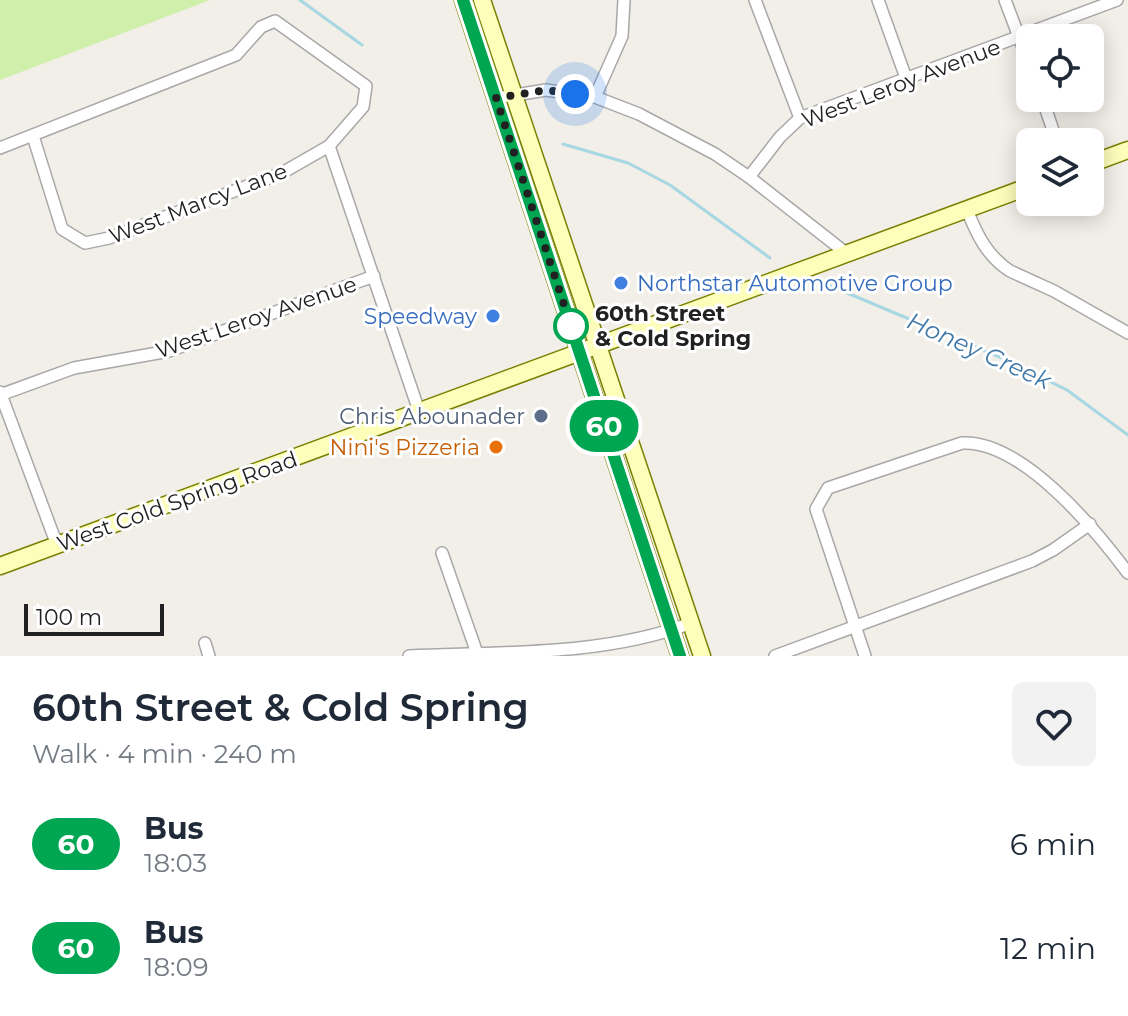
<!DOCTYPE html>
<html lang="en">
<head>
<meta charset="utf-8">
<style>
	body { margin:0; font-family:Montserrat,sans-serif; background:#f2f2f3; color:#1f2937; height:100vh; display:flex; flex-direction:column; font-size:30px; white-space:nowrap }
	* { box-sizing:border-box; margin:0 }
	p { font-size:26px; color:#747a83 }
	.icon { flex:none; width:44px; height:44px; fill:none; stroke:currentColor; stroke-width:2; stroke-linecap:round; stroke-linejoin:round }
	.map { position:relative; height:656px; overflow:hidden }
	.details { display:flex; flex-direction:column; background:#fff; flex:1 }
	.details>* { flex:none }
	.badge { padding:0 16px; border-radius:26px; font-size:28px; line-height:52px }
	.fabs { position:absolute; left:1016px; top:24px; display:grid; gap:16px }
	.fabs a { display:grid; place-items:center; width:88px; height:88px; border-radius:12px; background:#fff; box-shadow:0 4px 20px #0003; font-size:40px }
	.scale { position:absolute; left:24px; bottom:20px; width:140px; box-sizing:border-box; padding-left:8px; border:4px solid #212121; border-top:0; font-size:22px; line-height:28px; white-space:nowrap; color:#212121; -webkit-text-stroke:6px #fff; paint-order:stroke }
	.you { position:absolute; width:40px; height:40px; margin:-20px; border:6px solid #fff; border-radius:50%; background:#1a73e8; box-shadow:0 0 0 12px #1a73e833 }
	.map>.badge { position:absolute; translate:-50% -50%; box-shadow:0 0 0 4px #fff }
	.round { display:grid; place-items:center; flex:none; width:84px; height:84px; border-radius:12px; background:#f2f2f3 }
	.headline { display:flex; align-items:center; justify-content:space-between; height:136px; padding:0 32px }
	h1 { font-size:38px; font-weight:600; line-height:60px }
	ul { padding:0; list-style:none }
	li { display:flex; align-items:center; gap:24px; height:104px; padding:0 32px }
	li div { flex:1 }
	li b { display:block; font-size:30px }
	li em { font-style:normal }
	li .badge { min-width:88px; font-weight:700; text-align:center }
	.map>svg:first-child { display:block }
	.grass { fill:#cfefab }
	.lines { fill:none; stroke-linecap:round; stroke-linejoin:round }
	.stream { stroke:#a6d7e2; stroke-width:3 }
	.street-casing { stroke:#a8a8a8; stroke-width:14 }
	.secondary-casing { stroke:#798100; stroke-width:19 }
	.street { stroke:#fff; stroke-width:11 }
	.secondary { stroke:#fdfeba; stroke-width:16 }
	.line-casing { stroke:#fff; stroke-width:18 }
	.line { stroke:#00a651; stroke-width:12 }
	.walk { stroke:#212121; stroke-width:8; stroke-dasharray:0 14.4 }
	.shop-dot { fill:#3f7fe0; stroke:#fff; stroke-width:3 }
	.stop-dot { fill:#fff; stroke:#00a651; stroke-width:4 }
	.service-dot { fill:#5c6f8a; stroke:#fff; stroke-width:3 }
	.food-dot { fill:#e8710a; stroke:#fff; stroke-width:3 }
	.labels { text-anchor:middle; stroke-width:6; stroke-linejoin:round; paint-order:stroke }
	.street-label { font-size:22px; fill:#212121; stroke:#fff }
	.shop-label { font-size:22px; fill:#366cbe; stroke:#fff; text-anchor:start }
	.stop-label { font-size:22px; font-weight:bold; fill:#212121; stroke:#fff; text-anchor:start }
	.service-label { font-size:22px; fill:#4e5e75; stroke:#fff; text-anchor:end }
	.food-label { font-size:22px; fill:#c56008; stroke:#fff; text-anchor:end }
	.water-label { font-size:24px; font-style:italic; fill:#4179a8; stroke:#fff }
</style>
</head>
<body>
<div class="map">
<svg width="1128" height="656" viewBox="0 0 1128 656">
	<rect width="100%" height="100%" fill="#f2eee8"/>
	<!-- grass -->
	<path class="grass" d="M0,0H210L0,80Z"/>
	<g class="lines">
		<!-- stream -->
		<g class="stream">
			<path d="M300,0L362,45"/>
			<path d="M563,144L628,163L670,185L770,258"/>
			<path d="M821,282L1002,358L1067,390L1128,435"/>
		</g>
		<defs>
			<g id="street">
				<path d="M755,0L800,118"/>
				<path d="M878,0L906,78"/>
				<path d="M1005,0L1030,66"/>
				<path d="M595,97L622,36L624,0"/>
				<path d="M496,98L546,90L595,97L639,114L715,154L749,177L846,253"/>
				<path d="M1042,98L1057,142"/>
				<path d="M329,146L419,411"/>
				<path d="M0,148L236,55L261,27L275,21L366,86L363,107L329,146L282,173L109,238L85,243L62,229L33,136"/>
				<path d="M749,177L780,137L800,118L1117,0"/>
				<path d="M967,210C977,235 987,256 1010,271L1054,291L1128,333"/>
				<path d="M0,392L57,545"/>
				<path d="M0,395L74,368L169,351L374,276"/>
				<path d="M442,553L478,656"/>
				<path d="M205,643L209,656"/>
				<path d="M409,656C501,652 605,656 691,623"/>
				<path d="M775,656L1032,561L1053,550L1090,524"/>
				<path d="M865,656L816,509L828,488L962,443C1022,440 1095,529 1128,573"/>
			</g>
			<g id="secondary">
				<path d="M463,0L680,656"/>
				<path d="M482,0L702,656"/>
				<path d="M1090,164L1128,150"/>
				<path d="M0,566L1030,186"/>
			</g>
		</defs>
		<!-- street casing -->
		<use href="#street" class="street-casing"/>
		<!-- secondary casing -->
		<use href="#secondary" class="secondary-casing"/>
		<!-- street -->
		<use href="#street" class="street"/>
		<!-- secondary -->
		<use href="#secondary" class="secondary"/>
	</g>
	<g class="lines">
		<defs>
			<path id="line" d="M463,0L680,656"/>
		</defs>
		<!-- line casing -->
		<use href="#line" class="line-casing"/>
		<!-- line -->
		<use href="#line" class="line"/>
		<!-- walk -->
		<path class="walk" d="M571,326L574,335L496,98L546,90L575,94"/>
	</g>
	<!-- markers -->
	<g class="shop-dot">
		<circle cx="621" cy="283" r="8"/>
		<circle cx="493" cy="316" r="8"/>
	</g>
	<circle class="stop-dot" cx="571" cy="326" r="16"/>
	<circle class="service-dot" cx="541" cy="416" r="8"/>
	<circle class="food-dot" cx="496" cy="447" r="8"/>
	<g class="labels">
		<!-- street labels -->
		<g class="street-label">
			<text transform="translate(901 83) rotate(-21)" y="8">West Leroy Avenue</text>
			<text transform="translate(198 203) rotate(-21)" y="8">West Marcy Lane</text>
			<text transform="translate(256 317) rotate(-19)" y="8">West Leroy Avenue</text>
			<text transform="translate(177 501) rotate(-20)" y="8">West Cold Spring Road</text>
		</g>
		<!-- shop labels -->
		<g class="shop-label">
			<text x="637" y="291">Northstar Automotive Group</text>
			<text x="477" y="324" text-anchor="end">Speedway</text>
		</g>
		<!-- stop labels -->
		<g class="stop-label">
			<text x="595" y="321">60th Street<tspan x="595" dy="25">&amp; Cold Spring</tspan></text>
		</g>
		<!-- service labels -->
		<g class="service-label">
			<text x="525" y="424">Chris Abounader</text>
		</g>
		<!-- food labels -->
		<g class="food-label">
			<text x="480" y="455">Nini's Pizzeria</text>
		</g>
		<!-- water labels -->
		<g class="water-label">
			<text transform="translate(979 351) rotate(24)" y="8">Honey Creek</text>
		</g>
	</g>
</svg>
<div class="fabs">
<a><svg class="icon" aria-label="locate" viewBox="0 0 24 24"><circle cx="12" cy="12" r="6"/><path d="M12 2v4M12 18v4M2 12h4M18 12h4"/></svg></a>
<a><svg class="icon" aria-label="layers" viewBox="0 0 24 24"><path d="M12 4l9 5-9 5-9-5zM3 14l9 5 9-5"/></svg></a>
</div>
<div class="scale">100 m</div>
<div class="you" style="left:575px;top:94px"></div>
<b class="badge" style="left:604px;top:426px;background:#00a651;color:#fff">60</b>
</div>
<section class="details">
<div class="headline"><div><h1>60th Street &amp; Cold Spring</h1><p>Walk · 4 min · 240 m</p></div><a class="round"><svg class="icon" aria-label="heart" viewBox="0 0 24 24"><path d="M12 20l-8-8c-3-5 5-10 8-4 3-6 11-1 8 4z"/></svg></a></div>
<ul>
<li><span class="badge" style="background:#00a651;color:#fff">60</span><div><b>Bus</b><p>18:03</p></div><em>6 min</em></li>
<li><span class="badge" style="background:#00a651;color:#fff">60</span><div><b>Bus</b><p>18:09</p></div><em>12 min</em></li>
</ul>
</section>
</body>
</html>
